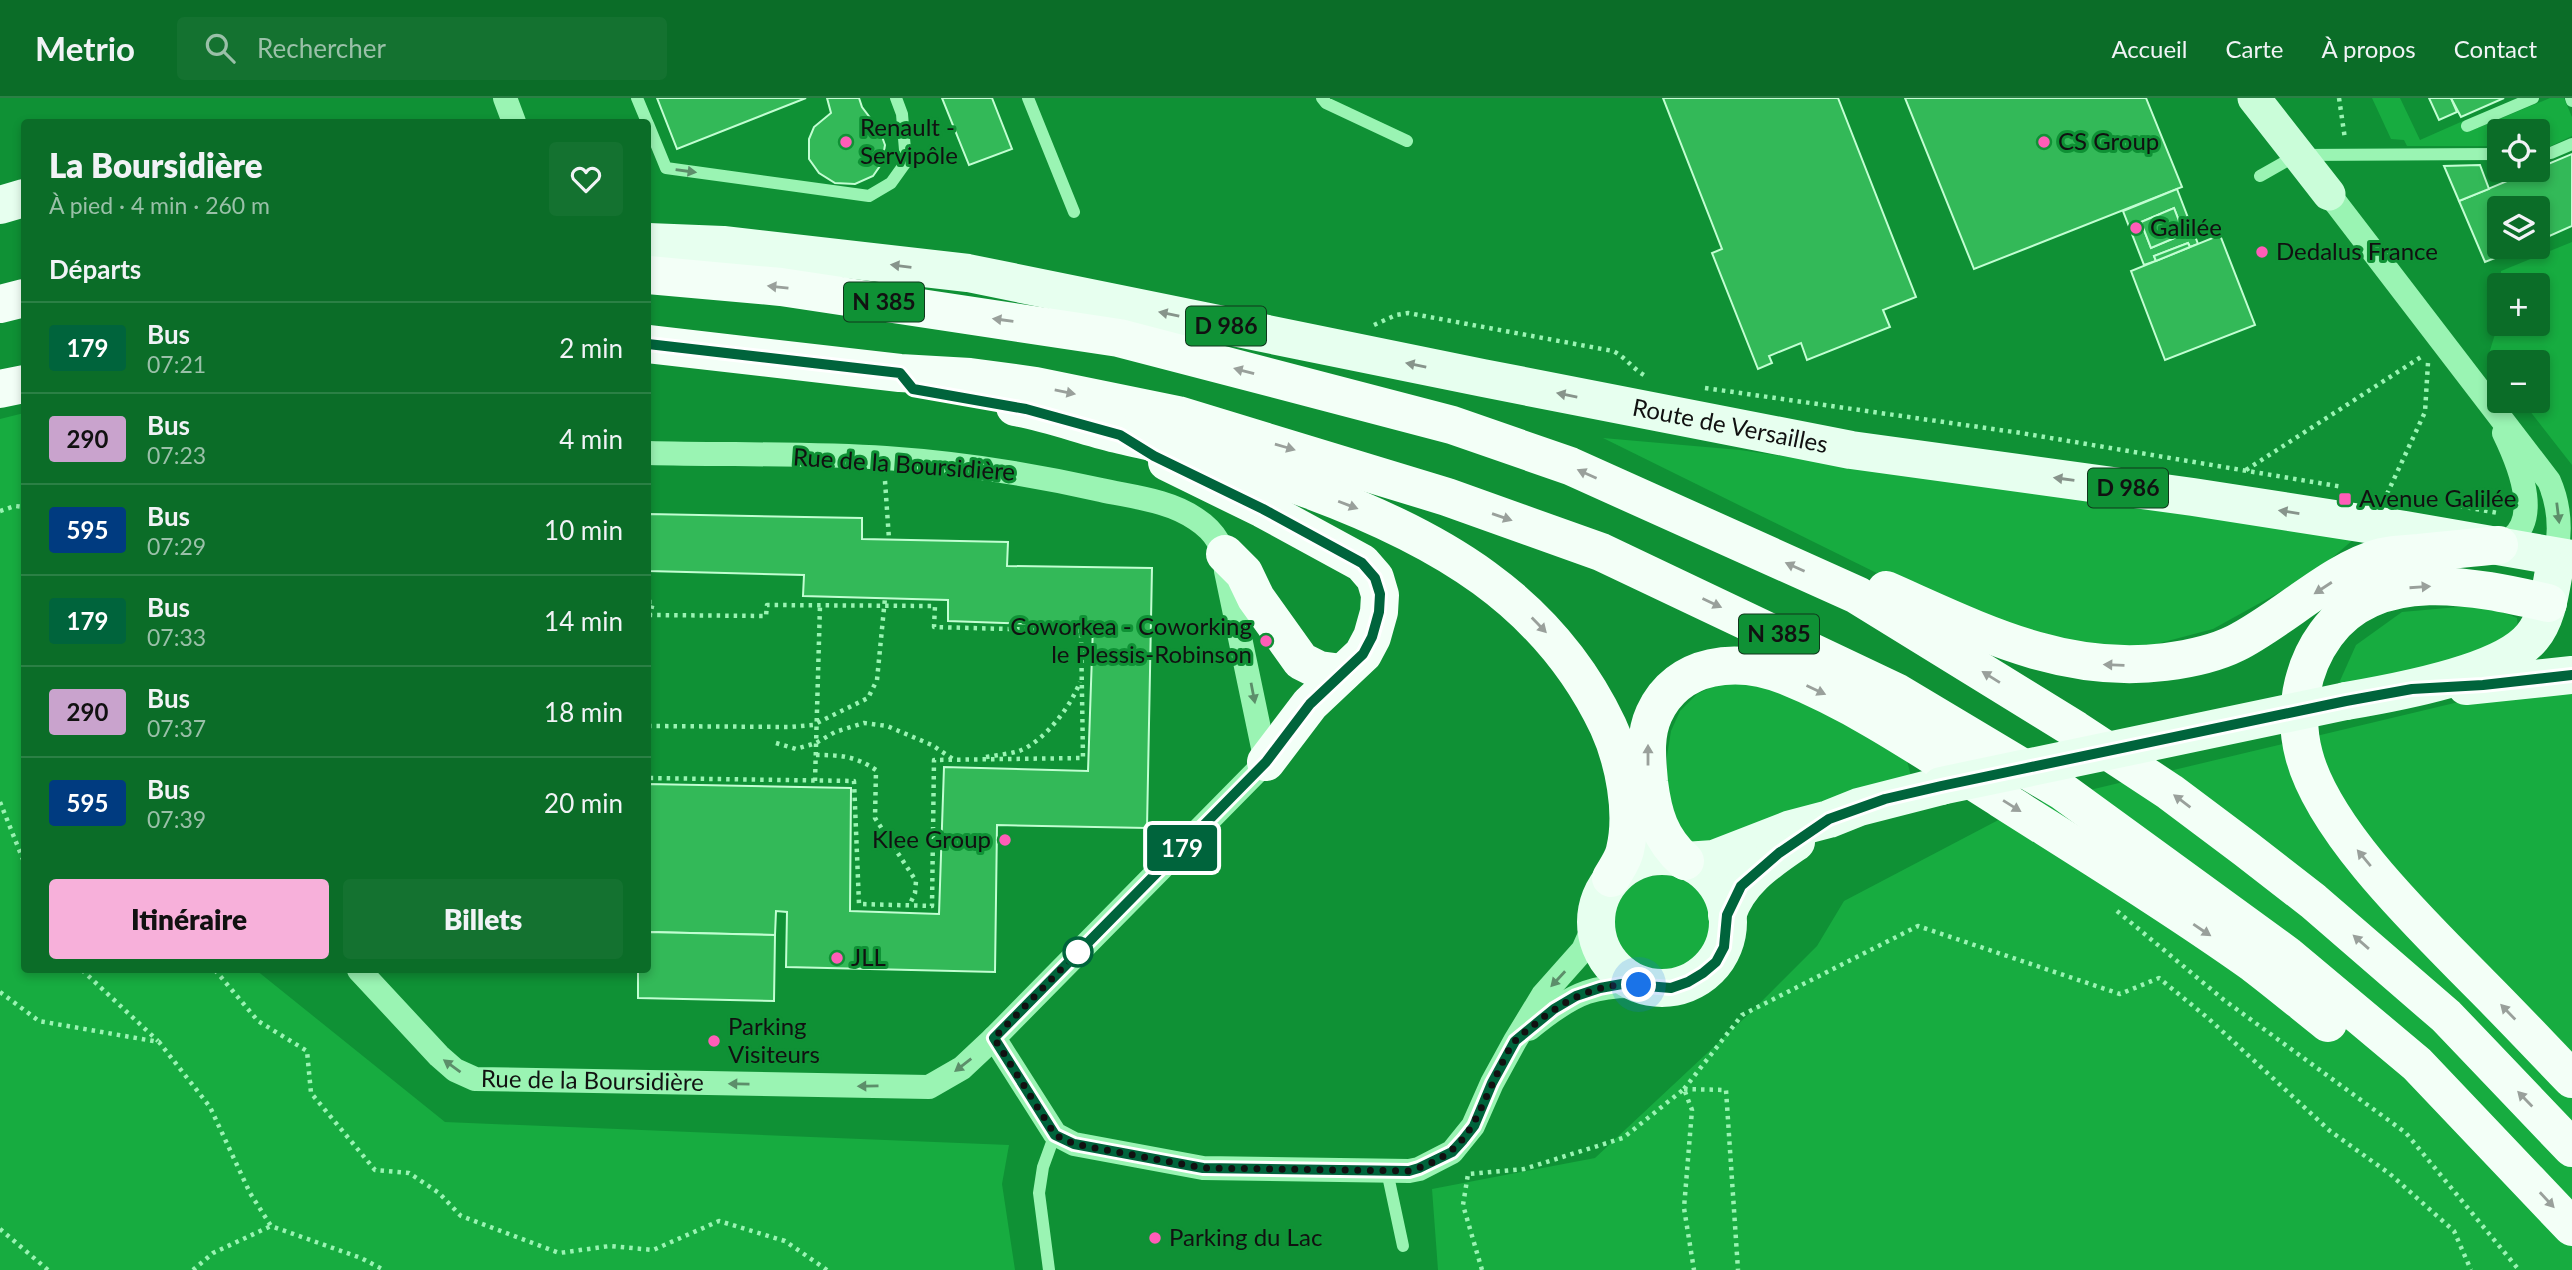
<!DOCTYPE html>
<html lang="fr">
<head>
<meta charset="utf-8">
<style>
	body { margin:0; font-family:Lato,sans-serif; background:#147230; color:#f1f3f6; height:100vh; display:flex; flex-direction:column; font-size:26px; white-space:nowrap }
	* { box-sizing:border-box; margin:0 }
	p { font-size:23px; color:#9ac0a8 }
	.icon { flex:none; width:38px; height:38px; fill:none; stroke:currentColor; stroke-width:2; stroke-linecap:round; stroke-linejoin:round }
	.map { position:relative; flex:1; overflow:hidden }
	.panel { position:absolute; left:21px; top:21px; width:630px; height:854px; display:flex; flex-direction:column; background:#0b6d28; border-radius:7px; box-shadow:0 4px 10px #0003 }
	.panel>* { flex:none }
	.badge { padding:0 14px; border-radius:5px; font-size:24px; line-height:46px }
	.tools { position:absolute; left:2487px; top:21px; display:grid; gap:14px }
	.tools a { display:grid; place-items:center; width:63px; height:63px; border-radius:7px; background:#0b6d28; box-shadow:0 4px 10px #0003; font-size:35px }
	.you { position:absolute; width:35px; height:35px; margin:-18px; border:5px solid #fff; border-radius:50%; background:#1a73e8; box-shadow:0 0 0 10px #1a73e833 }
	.map>.badge { position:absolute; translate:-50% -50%; box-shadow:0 0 0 4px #fff }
	h2 { padding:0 28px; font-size:26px; line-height:63px }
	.round { display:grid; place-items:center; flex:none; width:74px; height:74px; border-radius:7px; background:#147230 }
	.headline { display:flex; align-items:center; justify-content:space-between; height:119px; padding:0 28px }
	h1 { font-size:33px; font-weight:800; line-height:52px }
	.action { display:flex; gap:14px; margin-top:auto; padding:14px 28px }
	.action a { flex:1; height:80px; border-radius:7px; background:#f7b0da; color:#111; font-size:28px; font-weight:800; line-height:80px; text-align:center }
	.action a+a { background:#147230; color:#f1f3f6 }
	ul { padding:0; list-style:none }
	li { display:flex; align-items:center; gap:21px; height:91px; padding:0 28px; border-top:2px solid #2b8045 }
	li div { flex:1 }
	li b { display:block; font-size:26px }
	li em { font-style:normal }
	li .badge { min-width:77px; font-weight:700; text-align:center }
	header { display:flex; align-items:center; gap:42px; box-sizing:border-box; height:98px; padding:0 35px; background:#0b6d28; border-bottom:2px solid #2b8045 }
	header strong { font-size:33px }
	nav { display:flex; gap:38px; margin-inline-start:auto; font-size:24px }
	.search { width:490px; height:63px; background:#147230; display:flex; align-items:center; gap:18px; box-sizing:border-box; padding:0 24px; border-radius:7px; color:#9ac0a8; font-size:26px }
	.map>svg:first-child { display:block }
	.green { fill:#17ac40 }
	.building { fill:#33b958; stroke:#c2fed2; stroke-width:2; fill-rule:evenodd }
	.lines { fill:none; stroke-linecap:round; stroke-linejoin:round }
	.path { stroke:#9af4b3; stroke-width:4.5; stroke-dasharray:3.5 5; stroke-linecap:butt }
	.service { stroke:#9af4b3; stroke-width:12 }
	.minor { stroke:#9af4b3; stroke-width:24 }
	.secondary { stroke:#cafdd9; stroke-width:33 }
	.primary { stroke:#e7ffef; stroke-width:38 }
	.trunk { stroke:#f3fff7; stroke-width:38 }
	.primary-bridge { stroke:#e7ffef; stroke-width:38 }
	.oneway { fill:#5c8e6a }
	.oneway2 { fill:#87948b }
	.oneway3 { fill:#99a09b }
	.line-casing { stroke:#fff; stroke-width:16 }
	.line { stroke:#00643c; stroke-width:10 }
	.walk { stroke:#111; stroke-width:7; stroke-dasharray:0 12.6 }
	.poi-dot { fill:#ff5db8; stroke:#0f9135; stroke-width:2.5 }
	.stop-dot { fill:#fff; stroke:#00643c; stroke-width:3.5 }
	.labels { text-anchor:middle; stroke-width:6; stroke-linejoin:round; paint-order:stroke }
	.shield { fill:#0f9135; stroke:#10371c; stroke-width:2 }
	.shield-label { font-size:23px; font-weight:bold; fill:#111 }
	.poi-label { font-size:24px; fill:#111; stroke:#0f9135; text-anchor:start }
	.street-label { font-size:24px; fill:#111; stroke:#0f9135 }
</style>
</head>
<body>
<header>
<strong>Metrio</strong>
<div class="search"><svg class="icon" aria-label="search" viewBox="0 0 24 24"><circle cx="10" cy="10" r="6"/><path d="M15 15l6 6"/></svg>Rechercher</div>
<nav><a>Accueil</a><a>Carte</a><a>À propos</a><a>Contact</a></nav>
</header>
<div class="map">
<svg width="2572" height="1172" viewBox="0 0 2572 1172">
	<rect width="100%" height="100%" fill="#0f9135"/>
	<!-- green -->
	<g class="green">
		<path d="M2372,0H2400L2420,42L2463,23L2468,34L2550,0H2564L2572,19V38L2551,48H2538V33H2499V48H2407L2404,42L2391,41Z"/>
		<path d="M2572,144V367L2522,303H2538V264H2499V273L2488,259L2499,223V226H2538V187H2500L2501,173Z"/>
		<path d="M24,315V872H256L445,1024L1009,1047L1002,1086L1015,1172H0V321Z"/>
		<path d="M1603,340L1740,352L2354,441L2316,474L2213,531L2141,550H2095L2012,527L1911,492Z"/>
		<path d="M2469,508L2495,511L2517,520L2518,533L2507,546L2354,588L2339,585L2356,547L2402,514Z"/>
		<path d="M1739,584L1765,588L1799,602L1906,659L1912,682L1697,748L1679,736L1667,700V658L1671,633L1680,613L1697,596L1714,588Z"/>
		<path d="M2572,584V1172H1438L1432,1091L1595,1060L1750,915L1817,848L1844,803L2027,707L2534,586Z"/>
		<circle cx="1662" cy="825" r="48"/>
	</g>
	<!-- building -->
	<g class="building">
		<path d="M657,0H806L677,51Z"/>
		<path d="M827,0H859L862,9L880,33L885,47L882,65L873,78L855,86L835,85L819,75L809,61V41L814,29L831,15Z"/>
		<path d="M942,0H992L1012,51L969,67Z"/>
		<path d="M1663,0H1838L1916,199L1883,212L1890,229L1807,262L1801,245L1769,258L1772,265L1758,271L1712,155L1722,151Z"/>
		<path d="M1905,0H2146L2182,89L1974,171Z"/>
		<path d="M2429,0H2451L2457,14L2439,22Z"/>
		<path d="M2451,0H2504L2461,19Z"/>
		<path d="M2572,56V128L2538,143V110H2499V149H2523L2485,164L2459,103Z"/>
		<path d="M2480,67L2489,91L2459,103L2444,68Z"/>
		<path d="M2177,91L2198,146L2190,149L2188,145L2154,158L2156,163L2144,167L2123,113ZM2174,110L2184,136L2151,150L2141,124Z"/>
		<path d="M2174,110L2184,136L2151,150L2141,124Z"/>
		<path d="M2220,137L2255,227L2165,262L2131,173Z"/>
		<path d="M2188,145L2190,149L2156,163L2154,158Z"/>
		<path d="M648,416L862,420V441L1008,444L1007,468L1152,470L1147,730L997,727L995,874L786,869L787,814L776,813L775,837L648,834V686L851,690L850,813L939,816L944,669L1088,673L1093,528L948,523V502L803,498L804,477L648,473Z"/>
		<path d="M648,834L775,837L774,903L638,900V872H648Z"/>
	</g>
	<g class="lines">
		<!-- path -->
		<g class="path">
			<path d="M2339,0L2345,41"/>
			<path d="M1374,227L1396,217L1408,215L1613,253C1627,260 1634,273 1648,279"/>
			<path d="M1705,290L2021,335L2343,389"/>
			<path d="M2246,372L2424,257"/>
			<path d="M885,383L889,441"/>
			<path d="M2387,396L2425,314L2428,265"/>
			<path d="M2459,408L2498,415"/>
			<path d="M0,413L15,408L24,409"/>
			<path d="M648,504H653L650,517L766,518L767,507L935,508L934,529L1081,533L1083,660L934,662L932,808L859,806L854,683L648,680"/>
			<path d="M648,628L791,629L813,627L868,600L877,582L885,500"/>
			<path d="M776,645L796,651L816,645L835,634L864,625L887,628L932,647L953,661"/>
			<path d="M816,657C841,657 855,658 876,672L875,720L916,783L915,795L909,808"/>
			<path d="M986,659C997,657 1009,656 1019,653C1045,643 1071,608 1080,584"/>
			<path d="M815,683L820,507"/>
			<path d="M0,704L24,764"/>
			<path d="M2117,813L2224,902L2406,1035L2519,1172"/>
			<path d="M82,872L158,943"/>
			<path d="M215,872L258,923L307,953L311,995L375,1072L409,1075L439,1095L461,1118L559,1155L610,1148L653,1152L719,1123L785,1143L827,1172"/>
			<path d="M0,894L39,923L159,944L210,1009L250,1095L271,1128L361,1160L384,1172"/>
			<path d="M1684,991L1742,917L1918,828L2120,896L2159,880L2209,921L2330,1033L2390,1076L2454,1133L2471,1172"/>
			<path d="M1684,991L1726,992L1738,1172"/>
			<path d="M0,1131L48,1172"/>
			<path d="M193,1172L213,1155L271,1128"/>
			<path d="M1482,1172L1463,1107L1468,1076L1524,1071L1623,1040L1684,991L1692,1012L1684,1110L1694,1172"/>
		</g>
		<!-- service -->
		<g class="service">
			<path d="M637,0L647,24"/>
			<path d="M1028,0L1074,114"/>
			<path d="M1322,0L1326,5L1407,43"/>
			<path d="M2571,0L2572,3"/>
			<path d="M648,26L666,70L869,98L891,85L906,64L902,16L896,0"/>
			<path d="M2467,28L2533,0"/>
			<path d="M2538,55H2551L2572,46"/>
			<path d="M2260,78L2297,57L2499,56"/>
			<path d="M1387,1073L1403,1148"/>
			<path d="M1049,1172L1039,1095L1043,1069L1055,1036"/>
		</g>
		<!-- minor -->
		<g class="minor">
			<path d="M505,0L514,24"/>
			<path d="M2329,96L2549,383C2560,408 2561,432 2556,458"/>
			<path d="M2499,447C2546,431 2520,368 2504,335"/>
			<path id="s1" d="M359,872L439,958L455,972L475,981L929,989L962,970L994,940L1266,664L1226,473C1225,450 1216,434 1196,421C1169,402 1132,399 1101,392C1030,376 959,365 886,360C807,355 727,357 648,355"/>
			<path d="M1529,931C1574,894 1596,884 1655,889"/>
			<path d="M994,940L1055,1036L1074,1046L1203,1070L1409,1073L1419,1071L1452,1054L1473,1028L1492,985L1515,943L1543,897L1583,852L1595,825"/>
		</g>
		<!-- secondary -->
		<path class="secondary" d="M2254,0L2329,96"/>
		<!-- primary -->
		<g class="primary">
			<path d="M0,107L24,100"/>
			<path id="s2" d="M648,144L723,147L968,175L1483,280L1851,352L2193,399L2405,432L2572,461"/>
			<path d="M2466,588L2572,577"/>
			<path d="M2346,603C2393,595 2502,576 2532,539C2547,521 2550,495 2554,473"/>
			<circle cx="1662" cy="824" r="66"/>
			<path d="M1685,763L1714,761L1791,731L1829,721L1859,709L1941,688"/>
			<path d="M1727,817C1739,782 1767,764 1796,744"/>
		</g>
		<!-- trunk -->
		<g class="trunk">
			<path d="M648,177L781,189L1119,240L1452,327L1570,368L1857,497L2076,632L2170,694L2246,751L2313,803L2446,918L2572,1050"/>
			<path d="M0,206L24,200"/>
			<path d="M648,246L900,275L970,279L1036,288L1178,317L1447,399L1601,454L1898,595L2062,693L2287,857L2417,966L2572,1129"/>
			<path d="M0,291L24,286"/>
			<path d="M1015,309C1050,315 1083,328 1117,336C1148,344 1180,349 1210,357C1244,367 1277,380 1310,392C1437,439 1548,501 1608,628C1624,663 1634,714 1625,752C1623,762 1616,771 1611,780"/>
			<path d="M1167,364L1263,411L1362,465L1375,480L1380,497L1379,514L1372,539L1363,556L1310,606L1266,664"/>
			<path d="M1225,456L1244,475L1256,500L1301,563L1319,572L1342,575"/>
			<path d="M1886,492C1977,532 2062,577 2165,564C2189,561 2214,556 2236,545C2282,522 2334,471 2382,459C2394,456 2407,456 2419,455C2446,452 2472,450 2499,447"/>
			<path d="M2548,505C2477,489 2377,466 2326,536C2301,570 2293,616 2304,657C2324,734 2424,829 2480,886C2511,917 2541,949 2572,981"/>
			<path d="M1685,763C1660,741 1653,716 1649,684C1647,661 1644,638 1654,616C1678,563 1739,559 1786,578C1863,609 1932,658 2001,701C2086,755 2172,808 2254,866C2279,885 2304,906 2328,925"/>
		</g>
		<!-- primary-bridge -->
		<path class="primary-bridge" d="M1941,688L2346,603"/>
	</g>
	<!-- one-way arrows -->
	<defs><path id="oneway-solid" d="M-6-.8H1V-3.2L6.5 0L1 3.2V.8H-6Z" transform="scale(1.75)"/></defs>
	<g class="oneway">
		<use href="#oneway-solid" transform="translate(686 73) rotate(8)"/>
		<use href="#oneway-solid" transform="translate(2558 415) rotate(83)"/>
		<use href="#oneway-solid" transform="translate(1253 595) rotate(79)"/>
		<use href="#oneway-solid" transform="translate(1558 881) rotate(133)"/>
		<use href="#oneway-solid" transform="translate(963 967) rotate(142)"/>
		<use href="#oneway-solid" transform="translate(452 968) rotate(-144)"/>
		<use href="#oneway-solid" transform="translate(739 986) rotate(-179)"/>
		<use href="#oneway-solid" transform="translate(868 988) rotate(179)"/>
	</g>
	<g class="oneway2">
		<use href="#oneway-solid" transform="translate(901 168) rotate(-173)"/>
		<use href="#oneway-solid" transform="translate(1169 216) rotate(-168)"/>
		<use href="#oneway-solid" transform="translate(1416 267) rotate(-168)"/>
		<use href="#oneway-solid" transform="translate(1567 297) rotate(-169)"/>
		<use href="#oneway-solid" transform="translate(2064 381) rotate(-172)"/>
		<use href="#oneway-solid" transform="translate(2289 414) rotate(-171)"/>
	</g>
	<g class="oneway3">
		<use href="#oneway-solid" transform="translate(778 189) rotate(-174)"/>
		<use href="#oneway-solid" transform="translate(1003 222) rotate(-172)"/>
		<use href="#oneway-solid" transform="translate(1244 273) rotate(-165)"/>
		<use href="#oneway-solid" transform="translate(1065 294) rotate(11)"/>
		<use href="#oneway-solid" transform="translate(1285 349) rotate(16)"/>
		<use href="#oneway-solid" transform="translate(1587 376) rotate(-156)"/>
		<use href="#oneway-solid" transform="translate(1348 407) rotate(21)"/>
		<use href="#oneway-solid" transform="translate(1502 419) rotate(19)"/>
		<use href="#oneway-solid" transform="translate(1795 469) rotate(-156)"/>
		<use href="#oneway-solid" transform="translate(2420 489) rotate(-4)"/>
		<use href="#oneway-solid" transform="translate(2323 490) rotate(147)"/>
		<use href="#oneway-solid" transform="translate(1712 505) rotate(25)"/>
		<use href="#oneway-solid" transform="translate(1539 527) rotate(46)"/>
		<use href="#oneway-solid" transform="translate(2114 567) rotate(-178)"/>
		<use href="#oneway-solid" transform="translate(1991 579) rotate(-148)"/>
		<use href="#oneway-solid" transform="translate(1816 592) rotate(25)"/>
		<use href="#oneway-solid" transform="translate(1648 657) rotate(-90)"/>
		<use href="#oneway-solid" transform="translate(2182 703) rotate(-143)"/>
		<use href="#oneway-solid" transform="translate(2012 708) rotate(32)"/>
		<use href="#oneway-solid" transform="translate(2364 760) rotate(-130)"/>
		<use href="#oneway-solid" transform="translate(2202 832) rotate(34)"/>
		<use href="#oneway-solid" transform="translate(2361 844) rotate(-139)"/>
		<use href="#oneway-solid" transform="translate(2508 914) rotate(-134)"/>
		<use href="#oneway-solid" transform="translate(2525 1001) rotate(-134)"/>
		<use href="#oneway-solid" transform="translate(2547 1102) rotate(47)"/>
	</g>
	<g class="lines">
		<defs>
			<path id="line" d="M648,246L900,275L913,291L1026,311L1120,337L1154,358L1263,411L1362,465L1375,480L1380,496L1379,514L1372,539L1363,556L1310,606L1266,664L994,940L1055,1037L1074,1046L1203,1070L1409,1073L1419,1070L1452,1054L1463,1042L1474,1028L1492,985L1515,943L1554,911L1576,898L1600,890L1622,886L1671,890L1688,884L1703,875L1716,864L1724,849L1727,817L1741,788L1779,755L1829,721L1885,701L1941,688L2346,603L2412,591L2483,587L2572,577"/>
		</defs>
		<!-- line casing -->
		<use href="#line" class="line-casing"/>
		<!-- line -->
		<use href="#line" class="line"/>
		<!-- walk -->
		<path class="walk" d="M1078,854L994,940L1055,1037L1074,1046L1203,1070L1409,1073C1471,1055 1474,1021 1500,970C1504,961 1509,950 1516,942C1521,936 1530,931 1536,925C1566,901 1599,884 1639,887"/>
	</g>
	<!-- markers -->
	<g class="poi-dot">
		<circle cx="846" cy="44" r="7"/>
		<circle cx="2044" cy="44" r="7"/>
		<circle cx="2136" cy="130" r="7"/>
		<circle cx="2262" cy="154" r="7"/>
		<rect x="2338" y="394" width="14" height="14" rx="3.5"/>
		<circle cx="1266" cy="543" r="7"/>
		<circle cx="1005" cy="742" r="7"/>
		<circle cx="837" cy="860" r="7"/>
		<circle cx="714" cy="943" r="7"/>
		<circle cx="1155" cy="1140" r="7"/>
	</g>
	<circle class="stop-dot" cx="1078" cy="854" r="14"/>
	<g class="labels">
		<!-- shield labels -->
		<g class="shield">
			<rect x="844" y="184.5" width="80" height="39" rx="5"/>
			<rect x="1186" y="208.5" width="80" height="39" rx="5"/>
			<rect x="2088" y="370.5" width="80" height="39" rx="5"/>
			<rect x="1739" y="516.5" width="80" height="39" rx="5"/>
		</g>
		<g class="shield-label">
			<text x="884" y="212">N 385</text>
			<text x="1226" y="236">D 986</text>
			<text x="2128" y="398">D 986</text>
			<text x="1779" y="544">N 385</text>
		</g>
		<!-- poi labels -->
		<g class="poi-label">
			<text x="860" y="38">Renault -<tspan x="860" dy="28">Servipôle</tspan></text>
			<text x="2058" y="52">CS Group</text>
			<text x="2150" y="138">Galilée</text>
			<text x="2276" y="162">Dedalus France</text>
			<text x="2359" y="409">Avenue Galilée</text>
			<text x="1252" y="537" text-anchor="end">Coworkea - Coworking<tspan x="1252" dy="28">le Plessis-Robinson</tspan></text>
			<text x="991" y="750" text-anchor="end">Klee Group</text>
			<text x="851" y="868">JLL</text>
			<text x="728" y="937">Parking<tspan x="728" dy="28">Visiteurs</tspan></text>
			<text x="1169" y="1148">Parking du Lac</text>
		</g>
		<!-- street labels -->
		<g class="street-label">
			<text dy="8" stroke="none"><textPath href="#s2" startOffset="1099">Route de Versailles</textPath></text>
			<text transform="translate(904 367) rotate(4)" y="8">Rue de la Boursidière</text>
			<text dy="8" stroke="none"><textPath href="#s1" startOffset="278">Rue de la Boursidière</textPath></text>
		</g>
	</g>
</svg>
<div class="tools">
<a><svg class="icon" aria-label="locate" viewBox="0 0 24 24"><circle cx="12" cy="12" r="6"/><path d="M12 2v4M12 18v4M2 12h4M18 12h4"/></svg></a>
<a><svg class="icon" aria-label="layers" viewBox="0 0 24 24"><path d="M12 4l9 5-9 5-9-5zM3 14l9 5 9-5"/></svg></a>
<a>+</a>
<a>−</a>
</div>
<div class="you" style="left:1639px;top:887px"></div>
<b class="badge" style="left:1182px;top:750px;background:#00643c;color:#fff">179</b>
<section class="panel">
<div class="headline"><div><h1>La Boursidière</h1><p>À pied · 4 min · 260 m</p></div><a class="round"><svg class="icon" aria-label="heart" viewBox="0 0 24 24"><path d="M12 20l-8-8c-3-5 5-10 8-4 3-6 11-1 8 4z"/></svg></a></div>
<h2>Départs</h2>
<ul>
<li><span class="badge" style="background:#00643c;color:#fff">179</span><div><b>Bus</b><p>07:21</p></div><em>2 min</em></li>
<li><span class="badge" style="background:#c9a3cd;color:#111">290</span><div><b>Bus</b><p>07:23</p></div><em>4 min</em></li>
<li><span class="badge" style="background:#003b80;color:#fff">595</span><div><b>Bus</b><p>07:29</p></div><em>10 min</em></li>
<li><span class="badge" style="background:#00643c;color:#fff">179</span><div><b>Bus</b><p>07:33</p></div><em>14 min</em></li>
<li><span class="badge" style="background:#c9a3cd;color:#111">290</span><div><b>Bus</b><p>07:37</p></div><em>18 min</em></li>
<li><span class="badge" style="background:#003b80;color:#fff">595</span><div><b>Bus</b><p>07:39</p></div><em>20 min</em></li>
</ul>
<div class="action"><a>Itinéraire</a><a>Billets</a></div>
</section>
</div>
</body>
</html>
